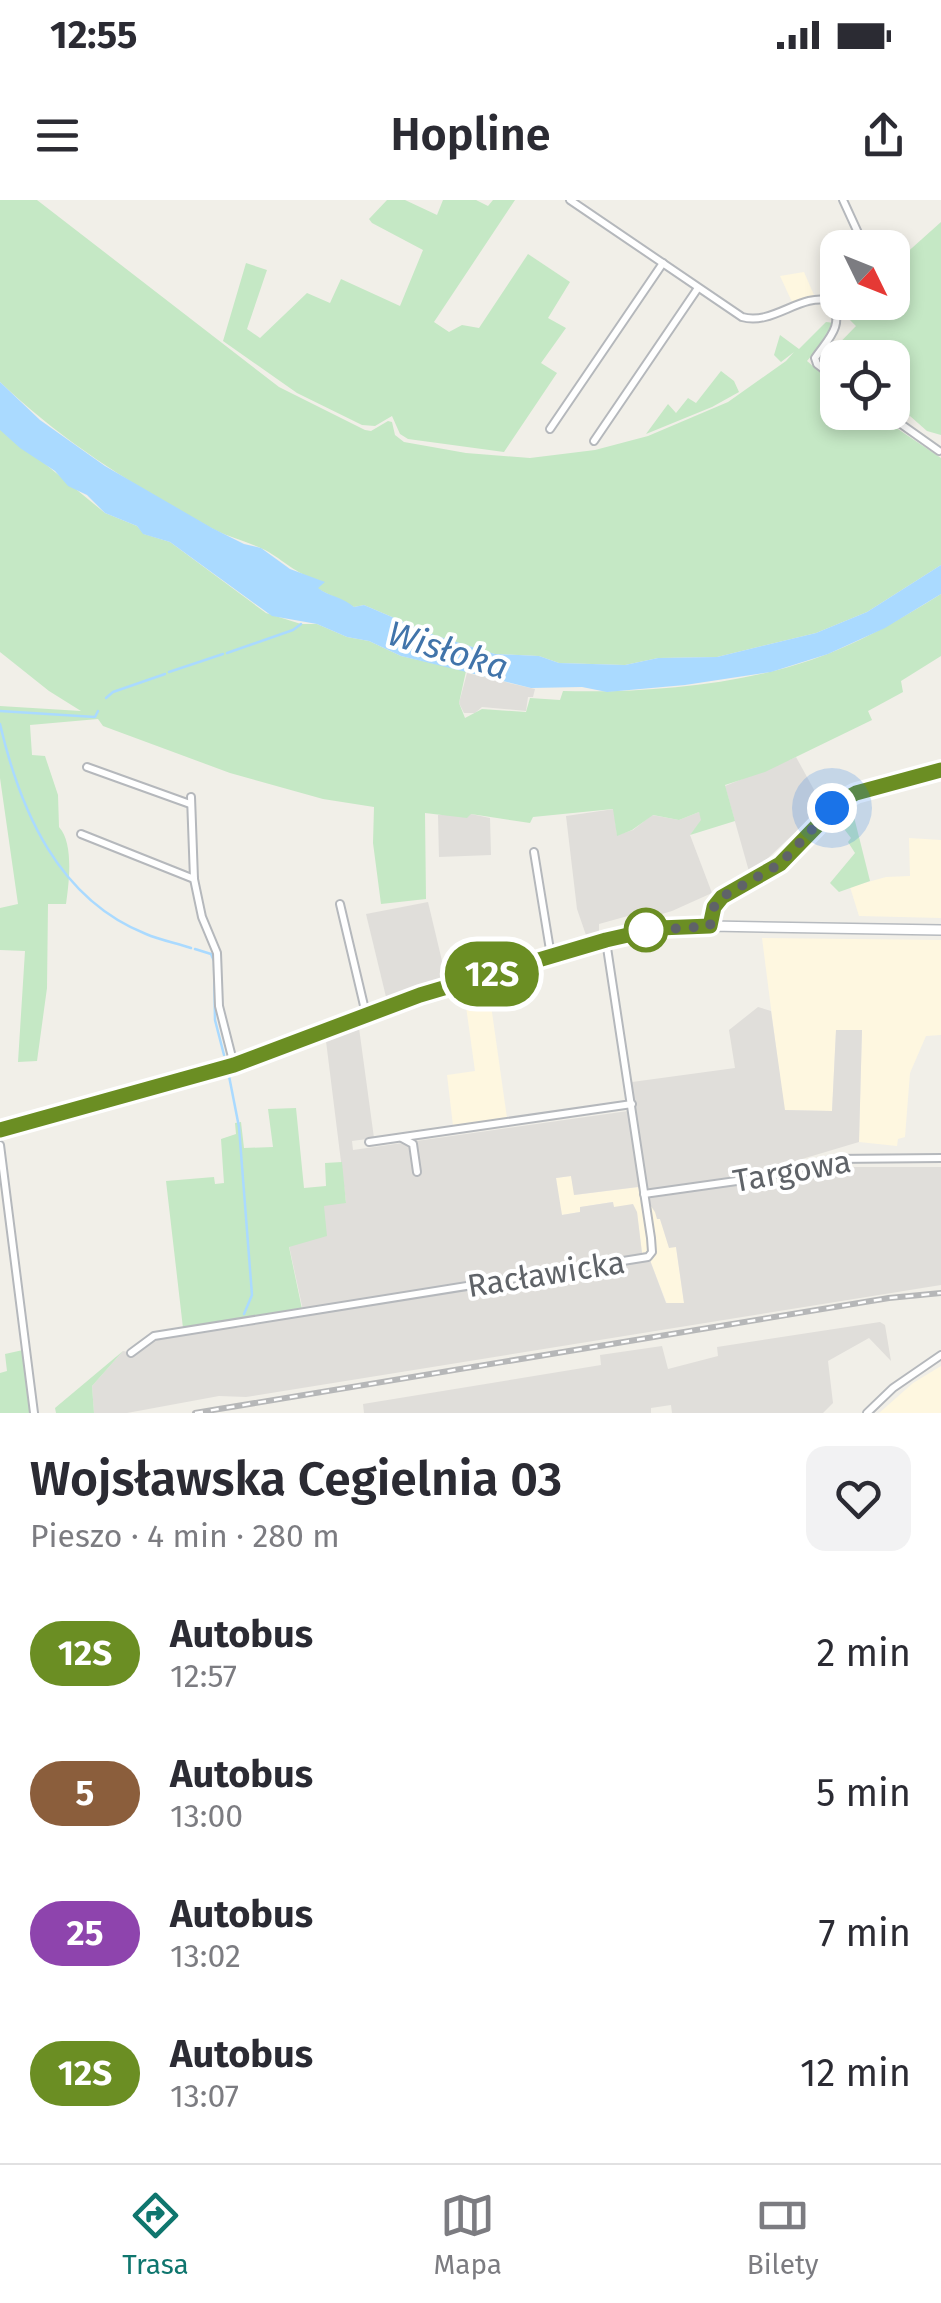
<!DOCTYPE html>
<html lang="pl">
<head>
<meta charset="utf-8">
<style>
	body { margin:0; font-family:"Fira Sans",sans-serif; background:#f2f2f3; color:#2b2b33; height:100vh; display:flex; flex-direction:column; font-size:38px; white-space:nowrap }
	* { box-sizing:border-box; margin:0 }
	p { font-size:32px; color:#7c7c81 }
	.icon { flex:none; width:55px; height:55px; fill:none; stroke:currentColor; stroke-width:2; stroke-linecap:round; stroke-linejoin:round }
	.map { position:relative; height:1213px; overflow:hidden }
	.details { display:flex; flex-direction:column; background:#fff; flex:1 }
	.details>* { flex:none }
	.badge { padding:0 20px; border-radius:32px; font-size:35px; line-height:65px }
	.needle { width:65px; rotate:133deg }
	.buttons { position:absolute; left:820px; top:30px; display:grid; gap:20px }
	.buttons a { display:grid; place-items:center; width:90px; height:90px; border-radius:20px; background:#fff; box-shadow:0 5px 15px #0003; font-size:50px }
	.you { position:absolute; width:50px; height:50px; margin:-25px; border:8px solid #fff; border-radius:50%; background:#1a73e8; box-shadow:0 0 0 15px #1a73e833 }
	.map>.badge { position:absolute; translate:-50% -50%; box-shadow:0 0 0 5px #fff }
	.round { display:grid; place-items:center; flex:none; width:105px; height:105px; border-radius:20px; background:#f2f2f3 }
	.overview { display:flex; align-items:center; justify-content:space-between; height:170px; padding:0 30px }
	h1 { font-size:48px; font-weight:600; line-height:75px }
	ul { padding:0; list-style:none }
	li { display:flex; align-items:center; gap:30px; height:140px; padding:0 30px }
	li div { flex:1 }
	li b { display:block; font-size:38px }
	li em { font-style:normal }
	li .badge { min-width:110px; font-weight:700; text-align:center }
	.status { display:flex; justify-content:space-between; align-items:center; height:70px; padding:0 50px; background:#fff; direction:ltr }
	.status svg { height:28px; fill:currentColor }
	header { display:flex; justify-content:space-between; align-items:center; height:130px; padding:0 30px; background:#fff; font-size:45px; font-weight:600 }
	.tabs { display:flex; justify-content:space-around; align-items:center; height:140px; border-top:2px solid #e1e1e2; background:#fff; font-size:28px; color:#7c7c81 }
	.tabs a { display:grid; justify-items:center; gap:5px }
	.tabs .selected { color:#0f766e }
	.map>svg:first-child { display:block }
	.commercial { fill:#fef7e0 }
	.industrial { fill:#e0deda; fill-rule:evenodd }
	.green { fill:#c5e8c5 }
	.water { fill:#aadaff }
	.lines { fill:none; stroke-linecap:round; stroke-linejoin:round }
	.stream { stroke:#aadaff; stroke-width:2.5 }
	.street-casing { stroke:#b5b8bc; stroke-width:10 }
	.secondary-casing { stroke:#b6babf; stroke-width:12 }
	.street { stroke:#fff; stroke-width:6 }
	.secondary { stroke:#fff; stroke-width:9 }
	.rail-casing { stroke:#b6b7b8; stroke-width:6 }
	.rail { stroke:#fff; stroke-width:2.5; stroke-dasharray:8; stroke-linecap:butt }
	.line-casing { stroke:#fff; stroke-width:22 }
	.line { stroke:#6b8e23; stroke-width:15 }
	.walk { stroke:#5f6368; stroke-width:10; stroke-dasharray:0 18 }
	.stop-dot { fill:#fff; stroke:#6b8e23; stroke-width:5 }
	.labels { text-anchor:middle; stroke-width:8; stroke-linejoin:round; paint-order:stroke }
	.street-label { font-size:32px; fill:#5f6368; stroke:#fff }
	.water-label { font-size:35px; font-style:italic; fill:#4174aa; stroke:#fff }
</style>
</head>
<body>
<div class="status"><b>12:55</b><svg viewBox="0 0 49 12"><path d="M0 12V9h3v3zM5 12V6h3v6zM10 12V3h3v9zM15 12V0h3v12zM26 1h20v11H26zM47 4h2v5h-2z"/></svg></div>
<header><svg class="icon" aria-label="menu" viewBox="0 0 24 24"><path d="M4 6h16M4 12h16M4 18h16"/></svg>Hopline<svg class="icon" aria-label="share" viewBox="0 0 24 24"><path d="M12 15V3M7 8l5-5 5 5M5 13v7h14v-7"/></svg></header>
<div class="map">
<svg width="941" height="1213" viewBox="0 0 941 1213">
	<rect width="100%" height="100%" fill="#f1efe8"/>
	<!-- commercial -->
	<g class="commercial">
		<path d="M804,72L814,95L792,102L780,76Z"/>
		<path d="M909,638L941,640V718L859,716L850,687L886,677L910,676Z"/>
		<path d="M762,738L941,740V835L926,836L910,873L905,937L898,939L897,946L859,942L862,830H836L832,911L784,910Z"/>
		<path d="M488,784L507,918L453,926L447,875L475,871L464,792Z"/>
		<path d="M571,976L575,995L638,987L660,1019L669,1047H676L684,1103L667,1104L647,1053H642L637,1012L614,1007L612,1002L581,1007L580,1012L561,1015L556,978Z"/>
		<path d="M941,1166V1213H879L913,1183Z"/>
	</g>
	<!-- industrial -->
	<g class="industrial">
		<path d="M467,473L535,489L533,497H528L526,511L482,507L475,513H464L459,503Z"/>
		<path d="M796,557L823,606L750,675L725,586Z"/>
		<path d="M614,609L617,635L633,630L652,615L679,620L699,612L702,620L690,635L712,693L672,711L638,721L635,714L599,724V734L587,738L577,709L566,616Z"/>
		<path d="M471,614L490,618L491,655L439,657L438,615Z"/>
		<path d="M428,702L447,782L387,801L366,714Z"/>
		<path d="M758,807L771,811L785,910L832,911L836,830H862L859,942L792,962L794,975L829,967H941V1085L246,1197L219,1196L127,1213H94L92,1186L123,1151L134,1153L154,1139L236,1126L237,1128L304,1115L289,1046L323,1005L346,1002L326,841L359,828L374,938L352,941L353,950L635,910L632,882L735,868L729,830ZM571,976L574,995L638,987L655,1012L657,1019H660L669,1048L676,1047L684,1103H666L647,1052L642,1053L637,1012L633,1004L614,1007L613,1002L580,1007V1012L562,1015L556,978Z"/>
		<path d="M880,1122L885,1125L891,1161L869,1138L828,1161L833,1203L823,1213H672L671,1205L651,1208V1213H364L363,1204L601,1165L600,1155L662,1146L668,1169L718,1156L717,1147Z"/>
	</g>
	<!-- green -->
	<g class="green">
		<path d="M0,0H37L279,187L365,230L371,231L388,221L392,222L395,235L404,242L466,253L530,258L595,250L648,236L728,202L786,161L794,152L781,162L774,155L780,135L799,149L826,122L835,123L829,135L807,161L837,187L838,212L874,213L941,258V365L867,412L816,433L717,457L658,458L625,465L559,463L539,456L495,454L434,435L364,405L354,407L316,388L318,380C294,373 285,361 265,350C249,342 231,338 215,330C137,288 64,243 0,182Z"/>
		<path d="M387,0H405L437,15L443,0H476L488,6L493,0H515L434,122L449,132L462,125L479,128L528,54L570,82L548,118L566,128L541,163L557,173L504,252L408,239L400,234L392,216L375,226L362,225L297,193L223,141L246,63L267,70L247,129L260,138L307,93L330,103L341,79L400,106L423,50L372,23L369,19Z"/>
		<path d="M941,22V235L927,231L893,201L892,158H838L837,173L825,164V158L856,126L843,113L839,103L892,102L893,65Z"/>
		<path d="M721,171L734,181L739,192L712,207L646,234L668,204L676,213L688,198L696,203Z"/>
		<path d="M0,227L105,313L137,326L144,334L170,342L266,413L301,424H317L347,437L369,441L401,456L466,471L459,503L465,518L482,509L526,512L530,498L560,500L563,491C641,493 734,486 811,460C858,444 899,420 941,394V456L901,481L903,492L868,511L872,520L765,572L725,585L735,621L690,635L701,620L699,612L679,620L653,615L632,630L617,636L613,609L533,617L530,623L471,614L467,618L425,613L426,699L381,704L373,643L374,607L323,599L230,573L103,526L98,519L30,525L32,555L45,556L58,595L59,627C74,643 69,683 66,704H48L47,788L37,861L18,862L25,751L0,750V708L18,704L0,578V506L81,511L49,491L0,452Z"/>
		<path d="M851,605L870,681L839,692L830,683L855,653L848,642L851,638L841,625L836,630L828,623Z"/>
		<path d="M296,908L304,988L326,986L325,963L342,962L346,1003L324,1006L327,1036L289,1047L302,1109L183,1128L166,981L214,977L215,984L224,983L221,939L236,934L235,923L241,922L244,948L273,947L268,909Z"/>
		<path d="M23,1150L36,1213H0V1173L7,1171L5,1154Z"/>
		<path d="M123,1151L92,1186L94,1213H56L55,1208Z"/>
	</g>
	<!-- water -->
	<path class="water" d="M0,182L40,220L105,266L212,328L244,344L261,348L290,369L325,382L318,388C328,396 343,397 354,407L364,405L434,435L495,454L539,456L559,463L625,465L658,458L717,457L816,433L867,412L941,365V394L885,428L828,454L771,472L685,485L607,492L582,487L531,488L401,456L369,441L347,437L317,424L272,416L170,342L143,334L137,326L105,313L87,295L68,286L55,271L20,248L0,230Z"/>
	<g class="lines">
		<!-- stream -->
		<g class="stream">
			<path d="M227,453L293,430L301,424"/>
			<path d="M169,472L223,454"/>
			<path d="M106,498L113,492L165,474"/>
			<path d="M0,511L95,517L98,511"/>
			<path d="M0,524C20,610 58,699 146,734C160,740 176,743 191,748"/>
			<path d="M195,749L211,754L214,761L215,820L224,855"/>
			<path d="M229,876L239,927L252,1095L244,1114"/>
		</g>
		<defs>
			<g id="street">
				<path d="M570,0L742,117C773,126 801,92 831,101C845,125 829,138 815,158L817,164L838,180"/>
				<path d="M843,0L865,48"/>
				<path d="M884,212L939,251"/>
				<path d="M550,229L663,63"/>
				<path d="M594,241L698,88"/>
				<path d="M87,567L190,604"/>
				<path d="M191,597L194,679L202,717L217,753L219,806L234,865"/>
				<path d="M81,634L194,679"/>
				<path d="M534,652L551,756"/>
				<path d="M340,704L366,814"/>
				<path d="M711,726L714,707L722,697L779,664L841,601L856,593L941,570"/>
				<path d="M402,938L413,944L417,972"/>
				<path d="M369,942L632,904"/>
				<path d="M0,945L34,1213"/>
				<path d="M644,994L765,977L834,959L941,958"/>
				<path d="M131,1153L154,1136L648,1057L652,1052L651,1038L606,741"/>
				<path d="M867,1213L893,1188L941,1155"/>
			</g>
			<path id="secondary" d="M0,930L234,865L420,795L643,731L711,726L941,730"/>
		</defs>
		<!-- street casing -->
		<use href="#street" class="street-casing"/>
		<!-- secondary casing -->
		<use href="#secondary" class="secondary-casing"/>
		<!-- street -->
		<use href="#street" class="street"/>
		<!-- secondary -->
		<use href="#secondary" class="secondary"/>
		<defs>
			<path id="rail" d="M195,1213L889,1098L941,1093"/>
		</defs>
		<!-- rail casing -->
		<use href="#rail" class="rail-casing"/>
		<!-- rail -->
		<use href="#rail" class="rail"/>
	</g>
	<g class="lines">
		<defs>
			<path id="line" d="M0,930L234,865L420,795L606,740L659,728L710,726L714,707L722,697L780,664L841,601L856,593L941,570"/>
		</defs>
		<!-- line casing -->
		<use href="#line" class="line-casing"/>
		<!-- line -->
		<use href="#line" class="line"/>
		<!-- walk -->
		<path class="walk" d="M646,730L643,731L710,726L714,707L722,697L780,664L832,608"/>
	</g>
	<!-- markers -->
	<circle class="stop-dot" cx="646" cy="730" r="20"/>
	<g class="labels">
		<!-- street labels -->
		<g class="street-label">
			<text transform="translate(792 971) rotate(-10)" y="11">Targowa</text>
			<text transform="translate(546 1074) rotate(-9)" y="11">Racławicka</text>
		</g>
		<!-- water labels -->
		<g class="water-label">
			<text transform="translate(448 450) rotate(17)" y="12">Wisłoka</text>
		</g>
	</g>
</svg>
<div class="buttons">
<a><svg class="needle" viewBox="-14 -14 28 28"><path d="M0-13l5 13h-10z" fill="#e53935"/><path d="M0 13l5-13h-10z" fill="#7c7c81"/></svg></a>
<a><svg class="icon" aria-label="locate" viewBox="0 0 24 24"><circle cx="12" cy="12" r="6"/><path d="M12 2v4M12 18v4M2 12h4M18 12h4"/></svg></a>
</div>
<div class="you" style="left:832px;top:608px"></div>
<b class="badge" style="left:492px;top:774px;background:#6b8e23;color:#fff">12S</b>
</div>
<section class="details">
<div class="overview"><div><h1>Wojsławska Cegielnia 03</h1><p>Pieszo · 4 min · 280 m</p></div><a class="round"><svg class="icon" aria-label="heart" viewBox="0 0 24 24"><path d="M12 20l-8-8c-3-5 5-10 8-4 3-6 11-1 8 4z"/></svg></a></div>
<ul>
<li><span class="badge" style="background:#6b8e23;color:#fff">12S</span><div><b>Autobus</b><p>12:57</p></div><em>2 min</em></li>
<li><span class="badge" style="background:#8b5e3c;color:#fff">5</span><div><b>Autobus</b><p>13:00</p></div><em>5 min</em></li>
<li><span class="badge" style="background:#8e44ad;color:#fff">25</span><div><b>Autobus</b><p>13:02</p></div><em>7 min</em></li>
<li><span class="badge" style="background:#6b8e23;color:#fff">12S</span><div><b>Autobus</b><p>13:07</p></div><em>12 min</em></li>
</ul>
</section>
<nav class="tabs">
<a class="selected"><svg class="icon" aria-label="directions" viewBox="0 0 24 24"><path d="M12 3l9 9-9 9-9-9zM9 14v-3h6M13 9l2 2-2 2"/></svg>Trasa</a>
<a><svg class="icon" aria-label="map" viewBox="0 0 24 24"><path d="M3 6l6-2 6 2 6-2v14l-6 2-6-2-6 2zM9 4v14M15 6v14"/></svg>Mapa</a>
<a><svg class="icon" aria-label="tickets" viewBox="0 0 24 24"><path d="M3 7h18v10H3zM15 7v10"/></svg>Bilety</a>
</nav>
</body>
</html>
